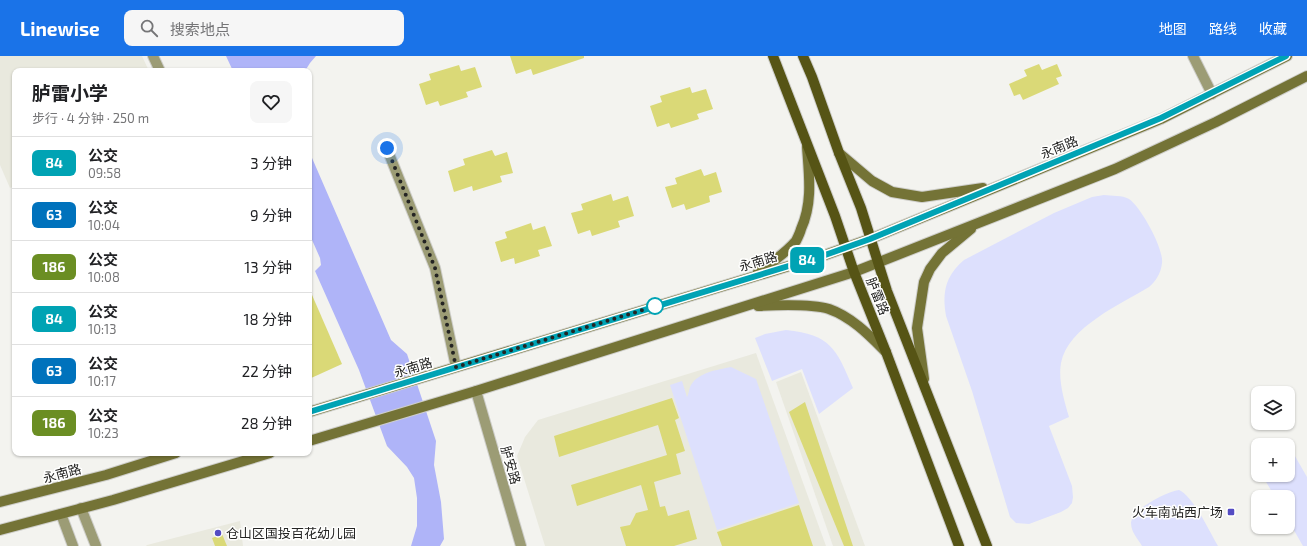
<!DOCTYPE html>
<html lang="zh">
<head>
<meta charset="utf-8">
<style>
	body { margin:0; font-family:"Exo 2","Noto Sans SC",sans-serif; background:#f6f6f6; color:#202124; height:100vh; display:flex; flex-direction:column; font-size:15px; white-space:nowrap }
	* { box-sizing:border-box; margin:0 }
	p { font-size:13px; color:#757577 }
	.icon { flex:none; width:22px; height:22px; fill:none; stroke:currentColor; stroke-width:2; stroke-linecap:round; stroke-linejoin:round }
	.map { position:relative; flex:1; overflow:hidden }
	.drawer { position:absolute; left:12px; top:12px; width:300px; height:388px; display:flex; flex-direction:column; background:#fff; border-radius:8px; box-shadow:0 1px 3px #0004 }
	.drawer>* { flex:none }
	.badge { padding:0 8px; border-radius:6px; font-size:14px; line-height:26px }
	.fabs { position:absolute; left:1251px; top:330px; display:grid; gap:8px }
	.fabs a { display:grid; place-items:center; width:44px; height:44px; border-radius:8px; background:#fff; box-shadow:0 1px 3px #0004; font-size:20px }
	.you { position:absolute; width:20px; height:20px; margin:-10px; border:3px solid #fff; border-radius:50%; background:#1a73e8; box-shadow:0 0 0 6px #1a73e833 }
	.map>.badge { position:absolute; translate:-50% -50%; box-shadow:0 0 0 2px #fff }
	.round { display:grid; place-items:center; flex:none; width:42px; height:42px; border-radius:8px; background:#f6f6f6 }
	.headline { display:flex; align-items:center; justify-content:space-between; height:68px; padding:0 20px }
	h1 { font-size:19px; font-weight:700; line-height:30px }
	ul { padding:0; list-style:none }
	li { display:flex; align-items:center; gap:12px; height:52px; padding:0 20px; border-top:1px solid #e0e0e0 }
	li div { flex:1 }
	li b { display:block; font-size:15px }
	li em { font-style:normal }
	li .badge { min-width:44px; font-weight:700; text-align:center }
	header { display:flex; align-items:center; gap:24px; box-sizing:border-box; height:56px; padding:0 20px; background:#1a73e8; color:#fff }
	header strong { font-size:19px }
	nav { display:flex; gap:22px; margin-inline-start:auto; font-size:14px }
	.search { width:280px; height:36px; background:#f6f6f6; display:flex; align-items:center; gap:10px; box-sizing:border-box; padding:0 14px; border-radius:8px; color:#757577; font-size:15px }
	.map>svg:first-child { display:block }
	.built { fill:#e9e9de }
	.green { fill:#dde0fd }
	.water { fill:#afb4f8 }
	.building { fill:#dad977 }
	.lines { fill:none; stroke-linecap:round; stroke-linejoin:round }
	.minor-casing { stroke:#cececa; stroke-width:12 }
	.tertiary-casing { stroke:#cececa; stroke-width:12 }
	.secondary-casing { stroke:#cececa; stroke-width:12 }
	.primary-casing { stroke:#cececa; stroke-width:12 }
	.minor { stroke:#9c9c75; stroke-width:10 }
	.tertiary { stroke:#9c9c75; stroke-width:10 }
	.secondary { stroke:#747336; stroke-width:10 }
	.primary { stroke:#565415; stroke-width:10 }
	.line-casing { stroke:#fff; stroke-width:9 }
	.line { stroke:#00a3b4; stroke-width:6 }
	.walk { stroke:#242423; stroke-width:4; stroke-dasharray:0 7.2 }
	.stop-dot { fill:#fff; stroke:#00a3b4; stroke-width:2 }
	.poi-dot { fill:#544cc3; stroke:#fffffe; stroke-width:1.5 }
	.labels { text-anchor:middle; stroke-width:3; stroke-linejoin:round; paint-order:stroke }
	.street-label { font-size:13px; fill:#242423; stroke:#fffffe }
	.poi-label { font-size:13px; fill:#242423; stroke:#fffffe; text-anchor:end }
</style>
</head>
<body>
<header>
<strong>Linewise</strong>
<div class="search"><svg class="icon" aria-label="search" viewBox="0 0 24 24"><circle cx="10" cy="10" r="6"/><path d="M15 15l6 6"/></svg>搜索地点</div>
<nav><a>地图</a><a>路线</a><a>收藏</a></nav>
</header>
<div class="map">
<svg width="1307" height="490" viewBox="0 0 1307 490">
	<rect width="100%" height="100%" fill="#f3f3ef"/>
	<!-- built -->
	<g class="built">
		<path d="M0,0H142L149,15H15V130L10,132L0,109Z"/>
		<path d="M756,297L826,490H545L517,400L525,381L538,364Z"/>
		<path d="M801,316L865,490H833L776,326Z"/>
		<path d="M240,465L243,490H146L147,489Z"/>
	</g>
	<!-- green -->
	<g class="green">
		<path d="M1104,139C1112,140 1122,139 1129,143C1141,151 1164,193 1162,207C1161,217 1156,225 1149,231C1121,248 1068,271 1061,307C1058,324 1064,344 1069,361L1049,370L1072,430L1073,441L1072,447L1068,452L1061,456L1029,468L1016,467L1010,461L972,335L946,260C942,237 945,220 964,204L1054,157L1092,141Z"/>
		<path d="M786,274C831,279 836,292 853,332L819,358L802,313L772,325L755,282L765,278Z"/>
		<path d="M731,311L756,323L799,447L717,474L670,329L682,325L687,341C689,338 689,332 691,329C699,316 717,314 731,311Z"/>
		<path d="M1279,384L1288,388L1307,421V490H1303L1288,464V441H1275L1262,419H1288V389H1264L1270,386Z"/>
		<path d="M1179,434C1194,441 1209,475 1218,490H1142C1138,483 1131,476 1131,467C1132,453 1166,436 1179,434Z"/>
	</g>
	<!-- water -->
	<g class="water">
		<path d="M226,0H316L310,7L305,15H233Z"/>
		<path d="M309,95L391,284L407,298L436,385L434,409L441,446L444,483L440,490H411L417,470V442L414,422L407,411L387,390L359,314L315,215L321,209L320,202L309,177Z"/>
	</g>
	<!-- building -->
	<g class="building">
		<path d="M510,0H584V2L533,19L531,13L516,18Z"/>
		<path d="M1039,8L1042,14L1057,8L1062,20L1056,22L1059,28L1023,44L1020,38L1014,40L1009,28L1027,20L1024,14Z"/>
		<path d="M459,9L461,15L475,11L482,31L466,36L468,41L440,50L438,45L426,49L419,28L431,24L429,18Z"/>
		<path d="M690,31L692,37L706,33L713,53L697,58L699,63L671,72L669,67L657,71L650,50L662,46L660,40Z"/>
		<path d="M492,94L495,100L507,96L513,117L500,120L502,126L473,135L472,130L454,136L448,115L465,109L463,103Z"/>
		<path d="M701,113L704,120L716,116L722,136L709,140L710,146L686,154L684,148L672,152L665,131L677,128L675,122Z"/>
		<path d="M611,138L613,145L628,140L634,160L618,165L620,171L592,180L590,174L578,178L571,157L583,154L581,148Z"/>
		<path d="M531,167L533,174L545,170L552,190L538,194L540,200L515,208L514,202L501,206L495,186L507,182L505,176Z"/>
		<path d="M309,232L342,308L309,323Z"/>
		<path d="M672,342L679,362L675,364L685,395L676,398L681,418L654,426L660,451L665,450L668,460L689,454L697,483L674,490H626L620,471L630,469L636,457L648,454L641,429L577,450L571,429L667,399L658,369L559,401L554,380Z"/>
		<path d="M805,346L853,490H844L789,356Z"/>
		<path d="M799,449L813,490H722L717,476Z"/>
		<path d="M222,478L227,490H215L212,482Z"/>
	</g>
	<g class="lines">
		<defs>
			<g id="minor">
				<path d="M153,0L160,15"/>
				<path d="M1193,0L1212,38"/>
				<path d="M387,93L435,212L456,311"/>
			</g>
			<g id="tertiary">
				<path d="M476,335L521,490"/>
				<path d="M81,452L96,490"/>
				<path d="M61,458L73,490"/>
			</g>
			<g id="secondary">
				<path d="M839,97L872,125L892,136L922,141L983,132"/>
				<path d="M758,216C771,207 785,198 796,185C798,181 800,177 801,173C813,147 809,119 807,91"/>
				<path d="M758,250C777,249 812,248 829,253C852,261 870,280 886,296"/>
				<path d="M924,323L917,272L924,226L930,213L942,197L971,173"/>
				<path d="M309,356L825,199L870,183L1161,63L1287,0"/>
				<path d="M309,385L476,335L854,216L1115,113L1216,66L1307,20"/>
				<path d="M0,446L106,419L176,397"/>
				<path d="M0,474L113,444L270,397"/>
			</g>
			<g id="primary">
				<path d="M773,0L835,160L854,216L886,296L959,490"/>
				<path d="M803,0L812,21L839,97L861,152L887,235L987,490"/>
			</g>
		</defs>
		<!-- minor casing -->
		<use href="#minor" class="minor-casing"/>
		<!-- tertiary casing -->
		<use href="#tertiary" class="tertiary-casing"/>
		<!-- secondary casing -->
		<use href="#secondary" class="secondary-casing"/>
		<!-- primary casing -->
		<use href="#primary" class="primary-casing"/>
		<!-- minor -->
		<use href="#minor" class="minor"/>
		<!-- tertiary -->
		<use href="#tertiary" class="tertiary"/>
		<!-- secondary -->
		<use href="#secondary" class="secondary"/>
		<!-- primary -->
		<use href="#primary" class="primary"/>
	</g>
	<g class="lines">
		<defs>
			<path id="line" d="M309,356L825,199L870,183L1161,62L1286,0"/>
		</defs>
		<!-- line casing -->
		<use href="#line" class="line-casing"/>
		<!-- line -->
		<use href="#line" class="line"/>
		<!-- walk -->
		<path class="walk" d="M387,92L435,212L456,311L656,250H655"/>
	</g>
	<!-- markers -->
	<circle class="stop-dot" cx="655" cy="250" r="8"/>
	<g class="poi-dot">
		<rect x="1227" y="452" width="8" height="8" rx="2"/>
		<circle cx="218" cy="477" r="4"/>
	</g>
	<g class="labels">
		<!-- street labels -->
		<g class="street-label">
			<text transform="translate(1059 91) rotate(-22)" y="5">永南路</text>
			<text transform="translate(758 205) rotate(-17)" y="5">永南路</text>
			<text transform="translate(878 240) rotate(68)" y="5">胪雷路</text>
			<text transform="translate(413 311) rotate(-17)" y="5">永南路</text>
			<text transform="translate(511 409) rotate(74)" y="5">胪安路</text>
			<text transform="translate(62 417) rotate(-15)" y="5">永南路</text>
		</g>
		<!-- poi labels -->
		<g class="poi-label">
			<text x="1223" y="461">火车南站西广场</text>
			<text x="226" y="482" text-anchor="start">仓山区国投百花幼儿园</text>
		</g>
	</g>
</svg>
<div class="fabs">
<a><svg class="icon" aria-label="layers" viewBox="0 0 24 24"><path d="M12 4l9 5-9 5-9-5zM3 14l9 5 9-5"/></svg></a>
<a>+</a>
<a>−</a>
</div>
<div class="you" style="left:387px;top:92px"></div>
<b class="badge" style="left:807px;top:204px;background:#00a3b4;color:#fff">84</b>
<section class="drawer">
<div class="headline"><div><h1>胪雷小学</h1><p>步行 · 4 分钟 · 250 m</p></div><a class="round"><svg class="icon" aria-label="heart" viewBox="0 0 24 24"><path d="M12 20l-8-8c-3-5 5-10 8-4 3-6 11-1 8 4z"/></svg></a></div>
<ul>
<li><span class="badge" style="background:#00a3b4;color:#fff">84</span><div><b>公交</b><p>09:58</p></div><em>3 分钟</em></li>
<li><span class="badge" style="background:#0072bc;color:#fff">63</span><div><b>公交</b><p>10:04</p></div><em>9 分钟</em></li>
<li><span class="badge" style="background:#6b8e23;color:#fff">186</span><div><b>公交</b><p>10:08</p></div><em>13 分钟</em></li>
<li><span class="badge" style="background:#00a3b4;color:#fff">84</span><div><b>公交</b><p>10:13</p></div><em>18 分钟</em></li>
<li><span class="badge" style="background:#0072bc;color:#fff">63</span><div><b>公交</b><p>10:17</p></div><em>22 分钟</em></li>
<li><span class="badge" style="background:#6b8e23;color:#fff">186</span><div><b>公交</b><p>10:23</p></div><em>28 分钟</em></li>
</ul>
</section>
</div>
</body>
</html>
